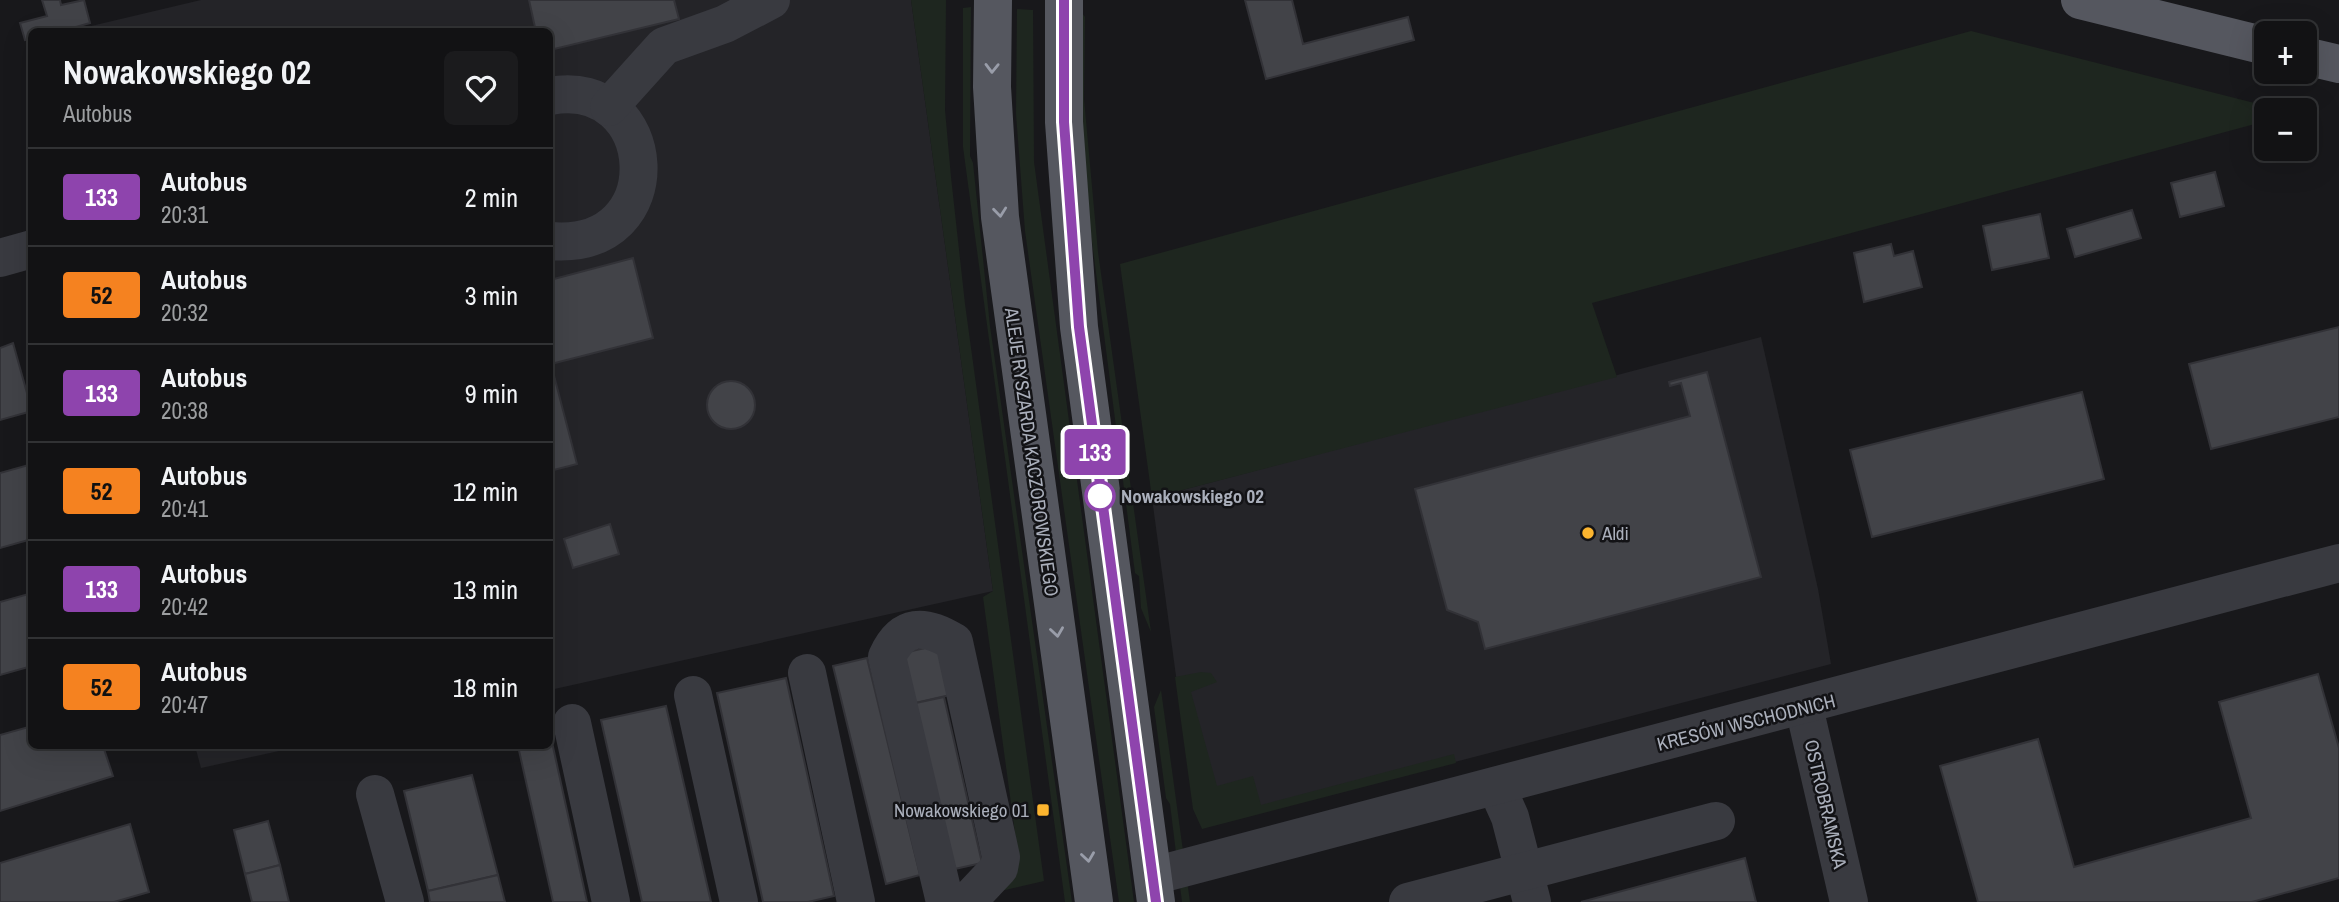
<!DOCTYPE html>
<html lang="pl">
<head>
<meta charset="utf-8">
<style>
	body { margin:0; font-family:"Archivo Narrow",sans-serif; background:#1b1b1d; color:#f1f3f6; height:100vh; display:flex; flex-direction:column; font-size:26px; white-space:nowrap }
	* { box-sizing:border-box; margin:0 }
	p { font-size:23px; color:#9c9ea0 }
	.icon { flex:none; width:38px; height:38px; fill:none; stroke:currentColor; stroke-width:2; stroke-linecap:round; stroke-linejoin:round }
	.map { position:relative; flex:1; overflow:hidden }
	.details { position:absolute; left:28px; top:28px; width:525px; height:721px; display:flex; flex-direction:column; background:#121214; border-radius:10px; box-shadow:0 7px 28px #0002,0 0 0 2px #313234 }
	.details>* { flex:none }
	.badge { padding:0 14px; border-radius:5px; font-size:24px; line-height:46px }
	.tools { position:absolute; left:2254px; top:21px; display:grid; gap:14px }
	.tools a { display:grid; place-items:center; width:63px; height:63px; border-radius:10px; background:#121214; box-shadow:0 7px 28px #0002,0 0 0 2px #313234; font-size:35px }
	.map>.badge { position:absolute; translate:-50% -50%; box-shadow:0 0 0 4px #fff }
	.round { display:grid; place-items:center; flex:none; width:74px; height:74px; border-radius:10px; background:#1b1b1d }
	.summary { display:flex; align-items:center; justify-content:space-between; height:119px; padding:0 35px }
	h1 { font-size:33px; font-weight:700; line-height:52px }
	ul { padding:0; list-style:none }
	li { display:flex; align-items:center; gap:21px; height:98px; padding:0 35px; border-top:2px solid #313234 }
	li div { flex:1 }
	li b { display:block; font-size:26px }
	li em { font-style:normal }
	li .badge { min-width:77px; font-weight:700; text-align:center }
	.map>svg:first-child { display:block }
	.built { fill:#242428 }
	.green { fill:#1e261f }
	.building { fill:#424348; stroke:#323237; stroke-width:2 }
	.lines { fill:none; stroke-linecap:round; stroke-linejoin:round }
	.minor { stroke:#393a40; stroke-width:38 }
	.major { stroke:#55575f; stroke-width:38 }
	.oneway { stroke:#999da9 }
	.line-casing { stroke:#fff; stroke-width:16 }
	.line { stroke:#8e44ad; stroke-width:10 }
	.stop-dot { fill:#fff; stroke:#8e44ad; stroke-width:3.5 }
	.poi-dot { fill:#fcb52f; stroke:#131316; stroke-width:2.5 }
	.labels { text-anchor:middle; stroke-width:5; stroke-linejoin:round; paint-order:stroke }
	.street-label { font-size:19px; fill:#aaafbb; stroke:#131316 }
	.stop-label { font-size:19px; font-weight:bold; fill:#aaafbb; stroke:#131316; text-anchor:start }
	.poi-label { font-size:19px; fill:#aaafbb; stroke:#131316; text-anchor:start }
</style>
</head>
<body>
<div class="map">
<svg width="2339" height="902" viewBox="0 0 2339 902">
	<rect width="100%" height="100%" fill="#18181b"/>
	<!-- built -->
	<g class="built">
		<path d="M201,0H911L993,591L550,690V32H66Z"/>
		<path d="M1761,337L1818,589L1831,664L1209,826L1193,802L1152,498Z"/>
		<path d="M195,746H302L201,768Z"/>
	</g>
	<!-- green -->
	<g class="green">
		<path d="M911,0H946L945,110L951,177L965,304L1044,881L988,894L1018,855L983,597L993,591Z"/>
		<path d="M971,7L970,156L973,163L990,326L1072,902H1065L963,147V8Z"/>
		<path d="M1017,9L1033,10L1034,162L1134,902H1119L1025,231L1016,114Z"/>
		<path d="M1082,13L1085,17L1084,99L1098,252L1151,632L1141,608L1139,576L1135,573L1082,165Z"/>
		<path d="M1971,31L2282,110H2266V121L1592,303L1617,377L1152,498L1120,264Z"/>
		<path d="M1201,672L1211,673L1217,682L1191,692L1217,786L1253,776L1261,805L1454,754L1456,763L1202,829L1193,809L1175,677Z"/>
		<path d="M1161,690L1190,902H1182L1170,804L1166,798L1154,707Z"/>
	</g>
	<!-- building -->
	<g class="building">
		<path d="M42,0H60L61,5L84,0L90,23L58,32H32V38L25,40L20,23L47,16Z"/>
		<path d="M529,0H674L679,19L550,50V32H536Z"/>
		<path d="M1245,0H1292L1303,44L1408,17L1414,40L1266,79Z"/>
		<path d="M2215,172L2224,206L2180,217L2171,183Z"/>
		<path d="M2132,210L2141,238L2075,257L2067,229Z"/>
		<path d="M2040,214L2049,258L1992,270L1983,226Z"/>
		<path d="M1891,244L1894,256L1913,251L1922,287L1864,302L1854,253Z"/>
		<path d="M633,258L653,338L551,364L577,464L550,471V280Z"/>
		<path d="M2339,327V417L2211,449L2189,364Z"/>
		<path d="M13,343L32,411L0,420V348Z"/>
		<path d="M1707,372L1761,577L1485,649L1478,622L1447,610L1415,489L1690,416L1681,383L1670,386L1669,382Z"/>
		<circle cx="731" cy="405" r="24"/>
		<path d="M2082,392L2104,479L1872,537L1850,450Z"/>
		<path d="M32,464V539L0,548V473Z"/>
		<path d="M610,524L619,554L573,568L564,539Z"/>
		<path d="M32,593V666L0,675V602Z"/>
		<path d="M938,645L950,695L911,704L899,654Z"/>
		<path d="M867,658L920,875L886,884L833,666Z"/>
		<path d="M2318,674L2339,748V878L2252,902H1978L1940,766L2038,739L2074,867L2251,818L2219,702Z"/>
		<path d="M786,678L834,896L808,902H763L717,693Z"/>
		<path d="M944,697L982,863L950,870L911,704Z"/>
		<path d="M666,706L711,902H642L601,720Z"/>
		<path d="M32,726V746H103L113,776L0,811V735Z"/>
		<path d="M550,733L587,902H553L518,746H550Z"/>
		<path d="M472,775L498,875L428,891L404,791Z"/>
		<path d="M268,821L280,865L245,874L234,830Z"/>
		<path d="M130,824L149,892L114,902H0V863Z"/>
		<path d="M1745,858L1756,902H1581Z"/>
		<path d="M280,865L289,902H252L245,874Z"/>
		<path d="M498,875L505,902H430L428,891Z"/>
	</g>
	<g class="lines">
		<!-- minor -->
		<g class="minor">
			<path d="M550,96C661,75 675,252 550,241"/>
			<path d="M609,107L664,46L725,24L771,0"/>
			<path d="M0,258L32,249"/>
			<path d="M807,673L856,902"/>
			<path d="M693,695L739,902"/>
			<path d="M1804,707L1849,902"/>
			<path d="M572,723L611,902"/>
			<path d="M1496,786L1510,817L1532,902"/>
			<path d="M375,794L405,902"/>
			<path d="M1153,876L2339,563"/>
			<path d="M945,902L887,657C902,623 925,624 954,642L1001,857L999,868L967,902"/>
			<path d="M1408,902L1716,821"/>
		</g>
		<!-- major -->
		<g class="major">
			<path d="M993,0L992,87L1000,217L1094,902"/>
			<path d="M1064,0V122L1079,327L1156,902"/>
			<path d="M2080,0L2266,46"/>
			<path d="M2305,56L2339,64"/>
		</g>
	</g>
	<!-- one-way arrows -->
	<defs><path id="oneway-chevron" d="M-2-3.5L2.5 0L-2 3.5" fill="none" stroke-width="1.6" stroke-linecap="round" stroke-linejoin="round" transform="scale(1.75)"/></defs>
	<g class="oneway">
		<use href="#oneway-chevron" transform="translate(992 68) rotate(91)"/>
		<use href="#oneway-chevron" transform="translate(1000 212) rotate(84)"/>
		<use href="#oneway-chevron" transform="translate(1057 632) rotate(82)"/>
		<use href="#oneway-chevron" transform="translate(1088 857) rotate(82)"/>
	</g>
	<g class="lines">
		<defs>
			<path id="line" d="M1064,0V122L1079,327L1156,902"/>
		</defs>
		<!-- line casing -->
		<use href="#line" class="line-casing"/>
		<!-- line -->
		<use href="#line" class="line"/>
	</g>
	<!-- markers -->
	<circle class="stop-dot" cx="1100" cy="496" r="14"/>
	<g class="poi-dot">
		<circle cx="1588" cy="533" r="7"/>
		<rect x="1036" y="803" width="14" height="14" rx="3.5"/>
	</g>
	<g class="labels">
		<!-- street labels -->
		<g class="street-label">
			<text transform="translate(1032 452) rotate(82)" y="7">ALEJE RYSZARDA KACZOROWSKIEGO</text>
			<text transform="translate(1746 722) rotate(-14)" y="7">KRESÓW WSCHODNICH</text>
			<text transform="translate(1826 804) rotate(77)" y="7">OSTROBRAMSKA</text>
		</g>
		<!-- stop labels -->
		<g class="stop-label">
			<text x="1121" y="503">Nowakowskiego 02</text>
		</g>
		<!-- poi labels -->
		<g class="poi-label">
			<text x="1602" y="540">Aldi</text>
			<text x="1029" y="817" text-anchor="end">Nowakowskiego 01</text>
		</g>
	</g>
</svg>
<div class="tools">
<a>+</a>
<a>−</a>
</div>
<b class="badge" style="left:1095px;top:452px;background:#8e44ad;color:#fff">133</b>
<section class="details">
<div class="summary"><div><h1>Nowakowskiego 02</h1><p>Autobus</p></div><a class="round"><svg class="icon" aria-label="heart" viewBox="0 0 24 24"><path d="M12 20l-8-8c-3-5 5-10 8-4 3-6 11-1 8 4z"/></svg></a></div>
<ul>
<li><span class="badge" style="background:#8e44ad;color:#fff">133</span><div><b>Autobus</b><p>20:31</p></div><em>2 min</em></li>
<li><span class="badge" style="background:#f58220;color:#111">52</span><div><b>Autobus</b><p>20:32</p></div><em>3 min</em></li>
<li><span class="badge" style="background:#8e44ad;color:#fff">133</span><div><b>Autobus</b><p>20:38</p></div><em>9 min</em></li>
<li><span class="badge" style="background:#f58220;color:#111">52</span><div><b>Autobus</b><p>20:41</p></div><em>12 min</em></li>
<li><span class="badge" style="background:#8e44ad;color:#fff">133</span><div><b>Autobus</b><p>20:42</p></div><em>13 min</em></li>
<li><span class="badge" style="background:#f58220;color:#111">52</span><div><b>Autobus</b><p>20:47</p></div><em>18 min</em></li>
</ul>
</section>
</div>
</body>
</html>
